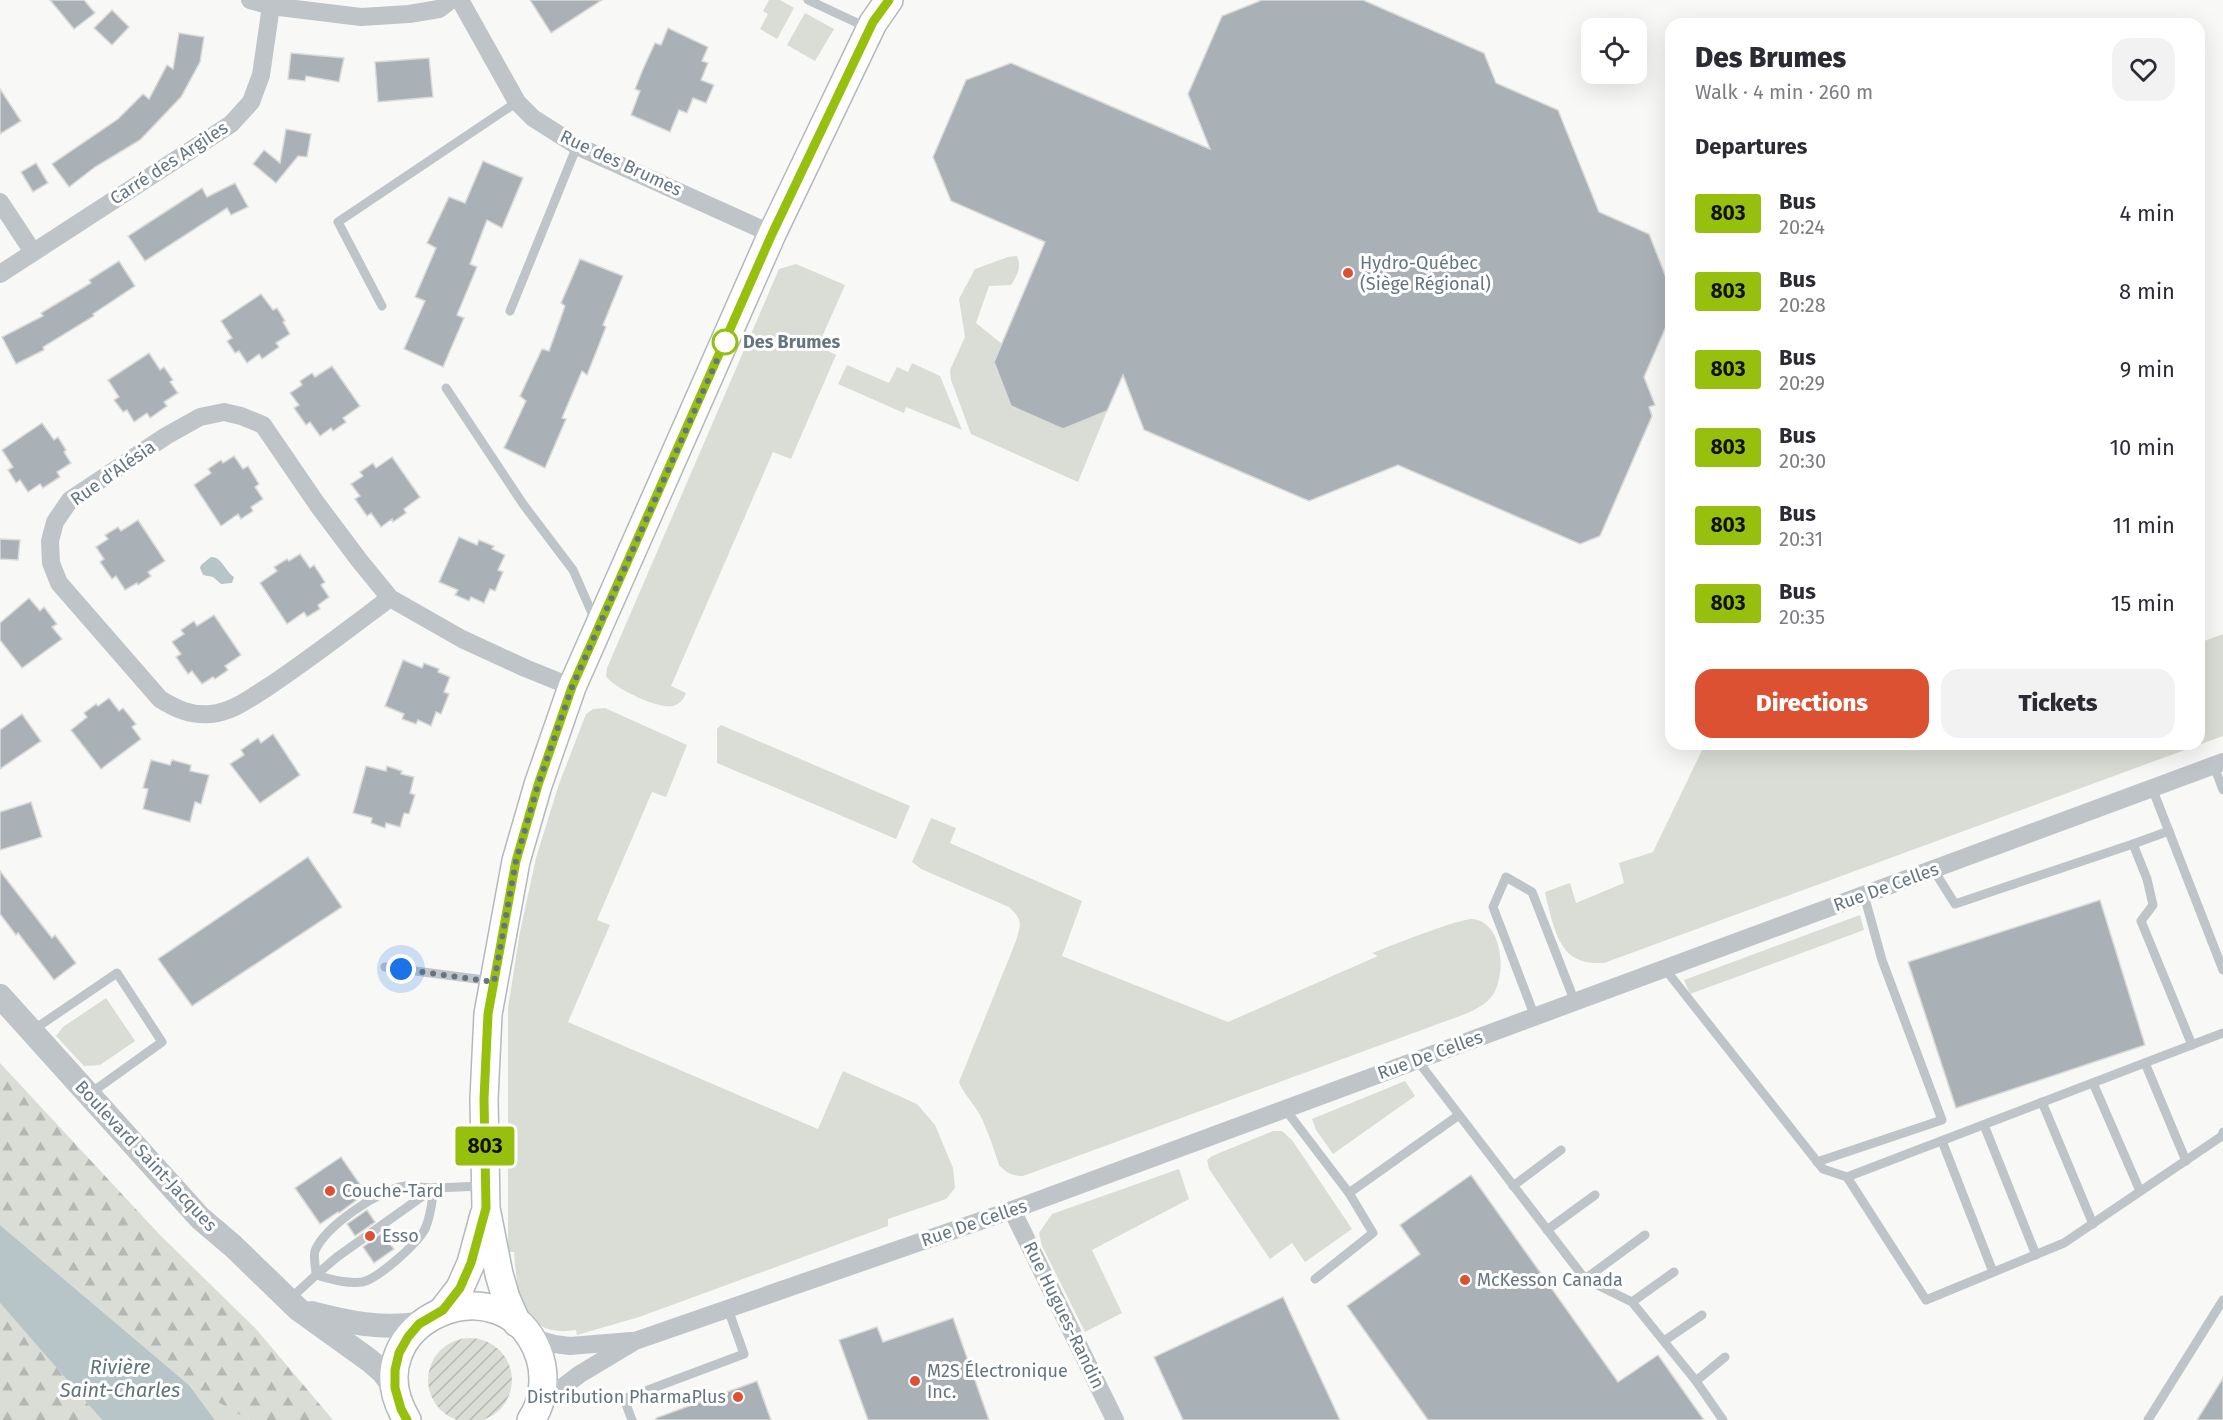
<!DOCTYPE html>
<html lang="en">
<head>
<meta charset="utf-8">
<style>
	body { margin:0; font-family:"Fira Sans",sans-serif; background:#f2f2f3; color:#2b2b33; height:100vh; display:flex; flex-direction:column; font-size:22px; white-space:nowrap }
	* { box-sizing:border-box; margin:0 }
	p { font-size:20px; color:#7c7c81 }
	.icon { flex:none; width:33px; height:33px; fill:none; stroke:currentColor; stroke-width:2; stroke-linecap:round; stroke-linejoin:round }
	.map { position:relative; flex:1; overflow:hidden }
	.details { position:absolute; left:1665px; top:18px; width:540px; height:732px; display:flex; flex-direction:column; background:#fff; border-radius:18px; box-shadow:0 6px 24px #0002 }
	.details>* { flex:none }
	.badge { padding:0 12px; border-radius:4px; font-size:21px; line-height:39px }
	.controls { position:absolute; left:1581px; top:18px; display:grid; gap:12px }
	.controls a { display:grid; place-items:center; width:66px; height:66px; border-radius:12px; background:#fff; box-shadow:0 6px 24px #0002; font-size:30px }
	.you { position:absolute; width:30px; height:30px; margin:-15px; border:4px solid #fff; border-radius:50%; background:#1a73e8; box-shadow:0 0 0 9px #1a73e833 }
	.map>.badge { position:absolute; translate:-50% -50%; box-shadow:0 0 0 3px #fff }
	h2 { padding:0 30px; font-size:22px; line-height:54px }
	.round { display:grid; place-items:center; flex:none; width:63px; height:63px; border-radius:18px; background:#f2f2f3 }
	.headline { display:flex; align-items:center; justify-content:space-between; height:102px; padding:0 30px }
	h1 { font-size:28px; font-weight:800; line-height:45px }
	.button { display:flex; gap:12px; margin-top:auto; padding:12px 30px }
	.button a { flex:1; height:69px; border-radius:18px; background:#dc5132; color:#fff; font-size:24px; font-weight:800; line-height:69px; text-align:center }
	.button a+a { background:#f2f2f3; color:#2b2b33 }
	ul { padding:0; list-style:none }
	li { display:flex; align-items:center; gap:18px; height:78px; padding:0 30px }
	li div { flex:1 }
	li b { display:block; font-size:22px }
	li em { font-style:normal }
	li .badge { min-width:66px; font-weight:700; text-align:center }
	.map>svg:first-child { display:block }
	.grass { fill:#d9ddd5 }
	.forest { fill:url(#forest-firs) }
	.garden { fill:url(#garden-furrows) }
	.water { fill:#b8c5c8 }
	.building { fill:#a9b1b7; stroke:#dadad8; stroke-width:1.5 }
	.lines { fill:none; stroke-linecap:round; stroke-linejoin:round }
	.secondary-casing { stroke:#b2b8bc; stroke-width:30 }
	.service { stroke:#bfc4c8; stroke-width:9 }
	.minor { stroke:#bfc4c8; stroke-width:18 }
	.tertiary { stroke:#bfc4c8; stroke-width:24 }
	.secondary { stroke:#fff; stroke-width:27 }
	.line-casing { stroke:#fff; stroke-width:14 }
	.line { stroke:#97bf0d; stroke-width:9 }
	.walk { stroke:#657580; stroke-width:6; stroke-dasharray:0 10.8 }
	.poi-dot { fill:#dc5132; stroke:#fff; stroke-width:2 }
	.stop-dot { fill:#fff; stroke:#97bf0d; stroke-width:3 }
	.labels { text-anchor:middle; stroke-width:6; stroke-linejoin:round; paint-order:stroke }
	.street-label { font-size:18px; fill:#657580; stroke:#fff }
	.poi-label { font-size:18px; fill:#657580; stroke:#fff; text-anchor:start }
	.stop-label { font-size:18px; font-weight:bold; fill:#657580; stroke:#fff; text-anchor:start }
	.water-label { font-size:20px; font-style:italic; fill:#60747a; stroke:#fff }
</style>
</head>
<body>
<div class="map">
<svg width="2223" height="1420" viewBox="0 0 2223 1420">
	<defs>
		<pattern id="forest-firs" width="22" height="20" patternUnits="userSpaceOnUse" patternTransform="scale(1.5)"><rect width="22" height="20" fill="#d9ddd5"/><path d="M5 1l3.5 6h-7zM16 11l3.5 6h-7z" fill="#b4b8b2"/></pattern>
		<pattern id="garden-furrows" width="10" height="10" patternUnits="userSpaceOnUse" patternTransform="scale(1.5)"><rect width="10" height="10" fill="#d9ddd5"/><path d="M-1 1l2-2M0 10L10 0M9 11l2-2" fill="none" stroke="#b4b8b2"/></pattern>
	</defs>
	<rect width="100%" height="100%" fill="#f8f8f6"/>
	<!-- grass -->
	<g class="grass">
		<path d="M769,0H780L794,8L777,39L760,29L768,14L763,11Z"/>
		<path d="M805,13L834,29L815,61L787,45Z"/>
		<path d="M1017,256C1022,268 1017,275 1011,285L989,286L976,323L1002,344L994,364L1011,407L1063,429L1107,411L1078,482L971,434L951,380L950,370L965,337L959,299L975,269L1008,257Z"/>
		<path d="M796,264L845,285L818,346L836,355L791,459L773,452L671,686L686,693C684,699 680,704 673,706C660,710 613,688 606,676L607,668L779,269Z"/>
		<path d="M912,363L940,376L962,430L906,407L904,413L838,384L847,365L889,383L897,367L908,372Z"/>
		<path d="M2223,634V736L1604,963C1593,963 1582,963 1572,956C1556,945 1549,910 1545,892L1570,883L1576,903L1624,883L1619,863L1653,852L1705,744H1904L1905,748L1917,744H2199V643Z"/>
		<path d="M605,708L687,745L666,797L652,792L597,920L610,925L568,1022L818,1129L843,1071L917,1104L935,1125L953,1168L955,1188L946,1199L888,1219V1226L639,1317L577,1335L576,1330C522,1339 517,1293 514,1252H508V1008L520,932L536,858L559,784L586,714L593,709Z"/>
		<path d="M721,725L910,806L896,839L717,763V729Z"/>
		<path d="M931,818L956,828L950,843L1082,901L1062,956L1228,1022L1378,956L1372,953C1388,947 1462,917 1473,919C1503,923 1506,972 1494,993C1488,1003 1478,1008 1468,1013L1023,1176C1013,1176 1006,1173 999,1165C994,1150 989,1134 982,1119C977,1107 962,1092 959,1082L1016,941C1021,924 1023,920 1009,907L921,869L912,862Z"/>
		<path d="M1860,915L1864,930L1690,994L1684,980Z"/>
		<path d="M106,998L135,1041L100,1065L84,1066L56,1036L63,1027Z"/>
		<path d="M1405,1081L1415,1096L1333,1154L1316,1130L1312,1119Z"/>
		<path d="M1273,1131H1282L1292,1140L1352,1229L1305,1262L1292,1243L1270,1259L1209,1169L1207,1160L1212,1156Z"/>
		<path d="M1179,1169L1189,1199L1092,1250L1122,1313L1085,1332L1042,1246L1039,1233L1052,1214Z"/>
		<path d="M189,1385L243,1415L249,1420H215Z"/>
	</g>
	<!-- forest -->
	<g class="forest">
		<path d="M0,1063L160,1235L256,1329L333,1420H249L189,1385L0,1225Z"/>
		<path d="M0,1303L102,1420H0Z"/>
	</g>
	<!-- garden -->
	<circle class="garden" cx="470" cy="1380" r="42"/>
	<!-- water -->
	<g class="water">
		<path d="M211,557C222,557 225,571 234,577L232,583L221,584L213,577L203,575L200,568L201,565Z"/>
		<path d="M0,1225L189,1385L215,1420H102L0,1303Z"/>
	</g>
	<!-- building -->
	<g class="building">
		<path d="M50,0H84L95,13L74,29Z"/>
		<path d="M530,0H602L551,33Z"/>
		<path d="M1262,0H1363L1484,53L1496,83L1558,110L1599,212L1649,234L1671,290V315L1644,377L1655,405L1649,407L1652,416L1600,536L1580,544L1398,465L1309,501L1144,430L1123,375L1107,411L1063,429L1011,406L994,362L1045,242L951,201L933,157L966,80L1011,63L1210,149L1188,94L1222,16Z"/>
		<path d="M112,10L129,27L112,45L94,28Z"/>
		<path d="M668,28L708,47L702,61L708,63L701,80L714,85L706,103L693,98L687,113L679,110L670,132L631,115L640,91L635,89L643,69L655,43L661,45Z"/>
		<path d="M179,33L204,37L200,62L181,97L140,140L95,167L69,187L52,164L118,119L143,94L149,99L167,65L173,69Z"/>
		<path d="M291,53L344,58L339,82L306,76L305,81L288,79Z"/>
		<path d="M429,58L433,97L378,102L375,62Z"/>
		<path d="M0,89L21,121L0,134Z"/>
		<path d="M286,129L311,134L307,157L298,156L276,183L253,164L264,150L280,163Z"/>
		<path d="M483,161L523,178L502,228L487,220L470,264L477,267L457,315L464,318L443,367L404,349L425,301L415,297L436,248L427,243L449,197L465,203Z"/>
		<path d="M36,163L48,183L33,192L21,172Z"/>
		<path d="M235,183L248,207L231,215L227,208L145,261L128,236L202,188L207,197Z"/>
		<path d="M580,259L623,276L603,325L606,327L587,375L582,371L562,418L566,419L545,468L504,448L526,401L520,396L542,349L549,351L565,306L561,303Z"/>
		<path d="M119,261L135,286L93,314L94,316L43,347L44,350L16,364L2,337L43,316L41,313L91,283L89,280Z"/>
		<path d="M261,294L273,310L277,308L285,321L283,322L290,334L276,343L279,347L262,359L259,354L247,363L239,351L235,353L227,341L232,338L221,321Z"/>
		<path d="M149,353L160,370L164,367L173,380L170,382L178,393L164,402L167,406L150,418L147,413L134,422L127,410L123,412L114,400L119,397L108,380Z"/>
		<path d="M332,366L360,406L343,418L346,422L333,431L331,428L320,436L310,422L306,425L294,408L299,405L290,393L302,385L300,381L312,373L315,377Z"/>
		<path d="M42,423L54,440L58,437L66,450L64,452L71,463L57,472L60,477L43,488L40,484L28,492L20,480L16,483L8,470L13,467L2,450Z"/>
		<path d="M234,456L243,469L248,466L259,484L255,487L263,499L251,507L253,511L241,519L238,514L221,526L194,485L211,473L208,469L221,460L223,463Z"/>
		<path d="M392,457L420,497L404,509L406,513L393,522L392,519L381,527L371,513L367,516L355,499L360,496L351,484L363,476L360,472L373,463L376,468Z"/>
		<path d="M138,520L165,561L148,572L151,576L138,585L137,583L125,590L116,576L112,579L100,562L104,559L96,547L108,539L105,535L118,527L121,531Z"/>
		<path d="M459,537L477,545L479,540L494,546L492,549L505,555L498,570L503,572L495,591L490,589L484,603L471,597L469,601L455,595L458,590L439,582Z"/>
		<path d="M0,539L20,540L18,560L0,559Z"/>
		<path d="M300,554L310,568L314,565L325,582L321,585L329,597L318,605L320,609L307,617L304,612L287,624L260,583L277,571L274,567L287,559L289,561Z"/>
		<path d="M29,598L40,611L44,607L57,624L52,627L62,639L22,668L0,640V623Z"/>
		<path d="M214,615L241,655L225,666L228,670L215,679L213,677L202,684L192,671L188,674L176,657L181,654L172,642L184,634L181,630L194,621L197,626Z"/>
		<path d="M403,660L422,668L424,663L439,669L438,672L450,677L444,692L449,694L441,714L436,712L431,726L418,720L416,724L402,719L404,714L385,706Z"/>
		<path d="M109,698L119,711L123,708L136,724L132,727L141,739L101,769L71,730L87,717L84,713L96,704L98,706Z"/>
		<path d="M22,714L41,741L0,769V730Z"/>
		<path d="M273,734L300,775L260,803L230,764L244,755L241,750L258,738L261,743Z"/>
		<path d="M151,760L170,765L172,760L191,765L190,771L209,775L201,804L195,802L190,822L143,809L148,789L143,788Z"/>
		<path d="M366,766L386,771L387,766L402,771L401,774L414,777L410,793L415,795L409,814L404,813L400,827L386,823L385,828L371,823L372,818L353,813Z"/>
		<path d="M31,802L42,837L0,850V812Z"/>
		<path d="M308,857L342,907L192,1006L158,959Z"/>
		<path d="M0,871L52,938L55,935L76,963L54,980L18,933L16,935L0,914Z"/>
		<path d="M2100,900L2145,1045L1956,1108L1908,962Z"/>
		<path d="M341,1157L366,1193L339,1213L338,1212L320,1224L295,1188Z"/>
		<path d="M1471,1175L1618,1382L1658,1355L1704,1420H1428L1347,1306L1420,1254L1400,1225Z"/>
		<path d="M367,1210L375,1222L355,1236L347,1224Z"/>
		<path d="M382,1233L394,1249L374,1263L363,1247Z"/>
		<path d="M1283,1297L1340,1420H1183L1154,1357Z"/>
		<path d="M953,1318L989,1420H868L839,1340L877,1327L883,1342Z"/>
		<path d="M2223,1378V1420H2197Z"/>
		<path d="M757,1381L771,1420H656V1418Z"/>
	</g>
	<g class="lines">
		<defs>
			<g id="secondary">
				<path d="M443,1310L460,1288L471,1263L484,1215"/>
				<path d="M517,1323L506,1298L499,1274L486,1208L484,1099L488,1014L516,861L538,785L572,687L772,234L873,23L889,0"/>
				<path d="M407,1420C348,1322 507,1254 540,1358C546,1378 543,1403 531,1420"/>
			</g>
		</defs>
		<!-- secondary casing -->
		<use href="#secondary" class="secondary-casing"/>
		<!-- service -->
		<g class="service">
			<path d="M808,0L868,28"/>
			<path d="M382,306L338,222L517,102"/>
			<path d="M510,311L577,146"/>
			<path d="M446,388L523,504L573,570L595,620"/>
			<path d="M2214,766L2223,790"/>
			<path d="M2152,788L2223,970"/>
			<path d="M2169,831L2133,844L2147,879L2153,905L2141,921L2192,1045"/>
			<path d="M1933,869L1955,904L2133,844"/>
			<path d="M385,967L492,981"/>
			<path d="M1665,969L1823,1169L1847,1177"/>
			<path d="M1535,1017L1493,907L1506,877L1532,892L1575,1002"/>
			<path d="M33,1030L117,973L162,1042L88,1095"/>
			<path d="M2223,1033L1847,1177L1926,1300L2064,1243L2222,1136L2223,1132"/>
			<path d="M1417,1060L1585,1279L1632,1302L1696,1381L1725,1357"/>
			<path d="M2145,1063L2186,1161"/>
			<path d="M2093,1083L2140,1191"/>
			<path d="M2042,1102L2093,1224"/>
			<path d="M1285,1109L1349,1193"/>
			<path d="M1984,1125L2036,1255"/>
			<path d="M1942,1141L1993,1272"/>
			<path d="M1817,1162L1942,1120L1882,960L1864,895"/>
			<path d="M1513,1186L1561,1150"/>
			<path d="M1547,1230L1595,1195"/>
			<path d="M316,1275C316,1268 313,1257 315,1251C324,1227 380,1189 405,1186C415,1186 425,1188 434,1188"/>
			<path d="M316,1275L337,1257L434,1188"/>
			<path d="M1315,1279L1373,1233L1349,1193L1459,1115"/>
			<path d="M1585,1279L1645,1235"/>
			<path d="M290,1299L316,1275C331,1279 346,1284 362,1282C378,1279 417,1244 425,1229C431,1216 432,1201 434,1188L483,1186"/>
			<path d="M1632,1302L1674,1272"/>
			<path d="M1664,1341L1702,1315"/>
			<path d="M1696,1381L1723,1420"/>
			<path d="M632,1420L624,1399L744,1354L728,1309"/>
			<path d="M2148,1420L2223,1300"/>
		</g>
		<!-- minor -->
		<g class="minor">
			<path d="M250,0L271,6L361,17L409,14L439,9L451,0"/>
			<path d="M460,0L517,102L533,118L577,146L772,234"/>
			<path d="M0,202L33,252"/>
			<path d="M0,274L231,124L251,102L261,75L271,6"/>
			<path d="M390,598C350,628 310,659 268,687C250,698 233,712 211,714C191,716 176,709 160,699L59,583L51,563L50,541L55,522L70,500L166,436L200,417L224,412L241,416L263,425L317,504L359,560L390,598L462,639L525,668L572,687"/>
			<path d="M1012,1210L1115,1420"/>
			<path d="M530,1337L554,1344L570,1346L631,1341"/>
			<path d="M539,1405L580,1374L635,1341L1012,1210L2223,762"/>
		</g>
		<!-- tertiary -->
		<g class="tertiary">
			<path d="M0,996L200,1218L233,1246L298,1309L369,1360L383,1372L395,1388"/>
			<path d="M312,1313C350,1323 380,1329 419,1324"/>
		</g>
		<!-- secondary -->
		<use href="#secondary" class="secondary"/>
	</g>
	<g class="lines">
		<defs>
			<path id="line" d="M407,1420L401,1409L395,1388V1370L399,1353L408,1337L419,1324L443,1310L460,1288L471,1263L486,1208L484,1099L488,1014L516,861L538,785L572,687L772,234L873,22L889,0"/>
		</defs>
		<!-- line casing -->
		<use href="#line" class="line-casing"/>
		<!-- line -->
		<use href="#line" class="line"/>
		<!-- walk -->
		<path class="walk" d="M401,969L494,982L516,861L538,785L572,687L725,342"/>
	</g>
	<!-- markers -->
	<g class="poi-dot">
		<circle cx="1348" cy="273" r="6"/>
		<circle cx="330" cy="1191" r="6"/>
		<circle cx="370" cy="1236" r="6"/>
		<circle cx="1465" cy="1280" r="6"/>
		<circle cx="915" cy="1381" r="6"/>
		<circle cx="738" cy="1397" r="6"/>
	</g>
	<circle class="stop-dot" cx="725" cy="342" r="12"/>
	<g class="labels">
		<!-- street labels -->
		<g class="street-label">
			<text transform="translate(169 163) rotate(-33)" y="6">Carré des Argiles</text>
			<text transform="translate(621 163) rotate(25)" y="6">Rue des Brumes</text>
			<text transform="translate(113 473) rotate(-35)" y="6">Rue d'Alésia</text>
			<text transform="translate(1886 887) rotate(-20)" y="6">Rue De Celles</text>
			<text transform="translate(1430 1055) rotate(-20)" y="6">Rue De Celles</text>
			<text transform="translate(146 1156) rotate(47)" y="6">Boulevard Saint-Jacques</text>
			<text transform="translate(974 1223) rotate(-19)" y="6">Rue De Celles</text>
			<text transform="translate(1064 1315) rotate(64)" y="6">Rue Hugues-Randin</text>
		</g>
		<!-- poi labels -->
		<g class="poi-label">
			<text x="1360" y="269">Hydro-Québec<tspan x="1360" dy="21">(Siège Régional)</tspan></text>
			<text x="342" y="1197">Couche-Tard</text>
			<text x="382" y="1242">Esso</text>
			<text x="1477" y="1286">McKesson Canada</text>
			<text x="927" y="1377">M2S Électronique<tspan x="927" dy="21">Inc.</tspan></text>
			<text x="726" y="1403" text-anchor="end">Distribution PharmaPlus</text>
		</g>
		<!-- stop labels -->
		<g class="stop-label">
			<text x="743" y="348">Des Brumes</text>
		</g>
		<!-- water labels -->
		<g class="water-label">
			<text x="120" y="1374">Rivière<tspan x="120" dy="23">Saint-Charles</tspan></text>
		</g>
	</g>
</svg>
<div class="controls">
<a><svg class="icon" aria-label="locate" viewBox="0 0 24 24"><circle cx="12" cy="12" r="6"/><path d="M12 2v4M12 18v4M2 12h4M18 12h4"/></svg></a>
</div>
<div class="you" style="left:401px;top:969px"></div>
<b class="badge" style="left:485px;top:1146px;background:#97bf0d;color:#111">803</b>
<section class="details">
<div class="headline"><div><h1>Des Brumes</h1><p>Walk · 4 min · 260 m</p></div><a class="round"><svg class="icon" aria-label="heart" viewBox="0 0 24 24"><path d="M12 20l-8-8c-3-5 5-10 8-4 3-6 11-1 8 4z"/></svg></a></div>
<h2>Departures</h2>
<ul>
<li><span class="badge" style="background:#97bf0d;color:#111">803</span><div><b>Bus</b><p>20:24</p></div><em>4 min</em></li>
<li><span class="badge" style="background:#97bf0d;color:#111">803</span><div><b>Bus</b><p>20:28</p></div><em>8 min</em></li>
<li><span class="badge" style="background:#97bf0d;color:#111">803</span><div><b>Bus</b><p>20:29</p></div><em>9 min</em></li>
<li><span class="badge" style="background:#97bf0d;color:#111">803</span><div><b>Bus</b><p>20:30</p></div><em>10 min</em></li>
<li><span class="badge" style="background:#97bf0d;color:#111">803</span><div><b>Bus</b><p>20:31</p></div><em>11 min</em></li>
<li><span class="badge" style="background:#97bf0d;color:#111">803</span><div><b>Bus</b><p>20:35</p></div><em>15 min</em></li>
</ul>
<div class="button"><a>Directions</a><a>Tickets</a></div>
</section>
</div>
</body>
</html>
